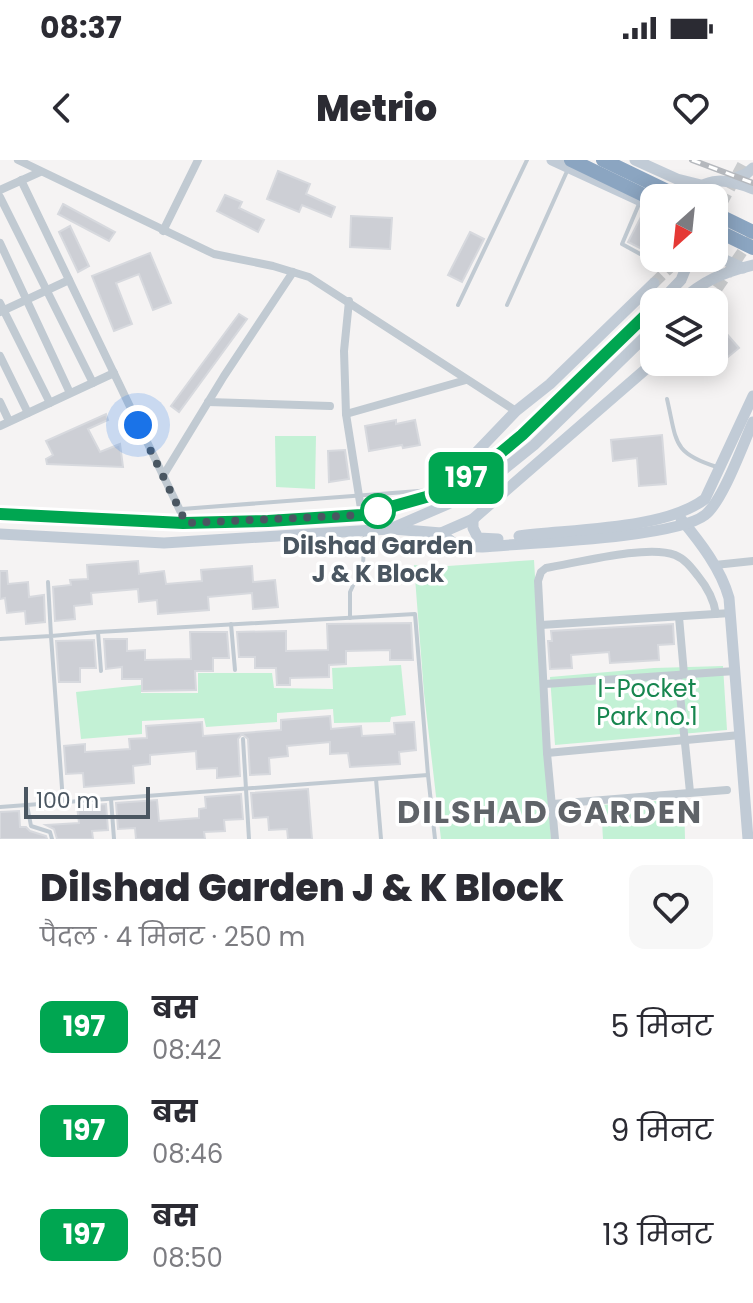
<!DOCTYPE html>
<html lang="hi">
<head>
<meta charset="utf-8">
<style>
	body { margin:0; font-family:Poppins,"Noto Sans Devanagari",sans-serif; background:#f7f7f7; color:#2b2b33; height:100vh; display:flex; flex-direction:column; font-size:30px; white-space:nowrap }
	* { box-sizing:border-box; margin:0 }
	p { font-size:26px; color:#7c7c81 }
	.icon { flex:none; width:44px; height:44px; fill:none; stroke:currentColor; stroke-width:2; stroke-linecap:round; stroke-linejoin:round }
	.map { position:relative; height:679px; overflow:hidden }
	.side { display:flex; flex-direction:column; background:#fff; flex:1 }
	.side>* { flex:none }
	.badge { padding:0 16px; border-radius:12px; font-size:28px; line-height:52px }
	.needle { width:52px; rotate:207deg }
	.buttons { position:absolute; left:640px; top:24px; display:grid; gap:16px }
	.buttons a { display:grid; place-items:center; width:88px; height:88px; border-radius:16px; background:#fff; box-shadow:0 4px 20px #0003; font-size:40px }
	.scale { position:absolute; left:24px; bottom:20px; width:126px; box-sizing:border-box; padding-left:8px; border:4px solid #4a5661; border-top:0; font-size:22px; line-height:28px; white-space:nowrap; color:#4a5661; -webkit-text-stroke:6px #fff; paint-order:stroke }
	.you { position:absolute; width:40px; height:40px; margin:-20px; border:6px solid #fff; border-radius:50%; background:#1a73e8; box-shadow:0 0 0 12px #1a73e833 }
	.map>.badge { position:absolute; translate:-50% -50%; box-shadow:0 0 0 4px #fff }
	.round { display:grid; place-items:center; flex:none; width:84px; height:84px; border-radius:16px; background:#f7f7f7 }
	.headline { display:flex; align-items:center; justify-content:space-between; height:136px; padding:0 40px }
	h1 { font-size:38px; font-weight:800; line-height:60px }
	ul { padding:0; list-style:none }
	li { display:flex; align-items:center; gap:24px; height:104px; padding:0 40px }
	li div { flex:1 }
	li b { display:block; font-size:30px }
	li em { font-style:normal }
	li .badge { min-width:88px; font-weight:700; text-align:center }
	.status { display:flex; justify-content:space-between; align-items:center; height:56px; padding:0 40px; background:#fff; direction:ltr }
	.status svg { height:22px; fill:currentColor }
	header { display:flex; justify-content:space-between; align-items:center; height:104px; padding:0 40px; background:#fff; font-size:36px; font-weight:800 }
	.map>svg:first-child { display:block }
	.green { fill:#c3f1d5 }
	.building { fill:#cdcfd5; stroke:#d7d9de; stroke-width:2 }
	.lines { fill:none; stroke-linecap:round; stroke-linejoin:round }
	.secondary-tunnel { stroke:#caccce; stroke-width:11; stroke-dasharray:11 5.5; stroke-linecap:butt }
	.lane { stroke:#c1cad2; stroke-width:4 }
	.street { stroke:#c1cad2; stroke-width:8 }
	.secondary { stroke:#c1cbd6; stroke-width:11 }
	.highway { stroke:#8ba5c1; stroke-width:14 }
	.rail-casing { stroke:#b5b8bd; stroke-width:6 }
	.rail { stroke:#fff; stroke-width:3; stroke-dasharray:9; stroke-linecap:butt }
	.line-casing { stroke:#fff; stroke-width:18 }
	.line { stroke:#00a651; stroke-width:12 }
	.walk { stroke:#4a5661; stroke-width:8; stroke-dasharray:0 14.4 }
	.stop-dot { fill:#fff; stroke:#00a651; stroke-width:4 }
	.labels { text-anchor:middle; stroke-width:7; stroke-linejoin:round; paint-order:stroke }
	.stop-label { font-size:24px; font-weight:bold; fill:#4a5661; stroke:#fff }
	.park-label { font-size:24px; fill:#17864f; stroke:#fff }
	.district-label { font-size:32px; font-weight:bold; letter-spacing:2px; fill:#5f6368; stroke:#fff }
</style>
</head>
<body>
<div class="status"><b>08:37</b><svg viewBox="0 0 49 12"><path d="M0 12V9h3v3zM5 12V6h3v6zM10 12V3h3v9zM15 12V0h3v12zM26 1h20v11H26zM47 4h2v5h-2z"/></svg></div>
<header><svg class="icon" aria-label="back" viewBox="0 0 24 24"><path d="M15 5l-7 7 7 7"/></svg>Metrio<svg class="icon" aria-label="heart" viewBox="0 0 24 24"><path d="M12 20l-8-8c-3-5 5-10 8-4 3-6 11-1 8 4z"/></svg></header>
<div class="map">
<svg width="753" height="679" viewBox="0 0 753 679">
	<rect width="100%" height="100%" fill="#f5f3f3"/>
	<!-- green -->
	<g class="green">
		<path d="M275,276H316L315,329L276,327Z"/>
		<path d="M534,400L551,679H441L424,533L414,405L433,407Z"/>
		<path d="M401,505L406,555L391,557L390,562L334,563L333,549L277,553V562L206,567L204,558L142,561V574L81,579L76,532L141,525V533H198V513H272L274,528L333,529L332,508Z"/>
		<path d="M723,506L727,570L555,585L550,517L654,508Z"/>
		<path d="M684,639L685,679H603L601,645Z"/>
	</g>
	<!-- building -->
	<g class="building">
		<path d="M278,11L310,24L306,34L335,47L331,57L302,45L299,52L267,39Z"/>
		<path d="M225,35L242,42L239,48L264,60L258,72L217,51Z"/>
		<path d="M63,44L115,72L109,81L58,54Z"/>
		<path d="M351,56L392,58L390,89L350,87Z"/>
		<path d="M641,57L654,63V70L640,88L628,82Z"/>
		<path d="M70,66L89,106L78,112L59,72Z"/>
		<path d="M470,72L484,79L462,122L448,115Z"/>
		<path d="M150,93L171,143L153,150L139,114L116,123L132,164L114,171L92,116Z"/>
		<path d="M239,154L247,159L179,252L171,246Z"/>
		<path d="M725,172L739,188L706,215L684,214L679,207L686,202H714V181Z"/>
		<path d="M106,254L108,260L88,269L100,292L120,284L123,307L47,304L46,299L53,295L46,281Z"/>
		<path d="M396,260V264L415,260L420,285L403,288L402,285L369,291L365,266Z"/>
		<path d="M662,275L666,324L639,326L637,298L613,301L611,280Z"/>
		<path d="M345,290L349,319L329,322L328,291Z"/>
		<path d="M138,401L139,414L164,411L166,424L202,421L201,410L252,406L253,422L275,420L278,447L253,449L252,433L208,437L209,450L158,454L157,440L139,442L138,429L91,433L92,444L74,446L75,459L55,461L53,427L71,425L70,420L88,419L87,405Z"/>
		<path d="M0,411H7L8,424L28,422L29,437L44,435L45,462L26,464L25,451L7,453L5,438L0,439Z"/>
		<path d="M411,463L413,500H390V490L346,491V504L329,505V517L290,518V525H277L276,508H255V497H239L237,472L286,471V491L328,490L327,464Z"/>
		<path d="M673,464L674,484L658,485L659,500L610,503L609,492L571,495L572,508L550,509L548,481H552L551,471Z"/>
		<path d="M190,472H227L229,498H213V511H195L196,530L142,531V519H122V507L106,509L104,479H127V491L145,490V500L191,499Z"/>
		<path d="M94,480L96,508H80V522H59L56,481Z"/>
		<path d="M330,556L331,569L361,566L362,576L395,574L394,563L414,562L416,590L399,592L400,604L350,607L348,593L330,594V582L287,586L288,596L269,598L270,614L250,615L248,579L242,574L238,579L240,616L217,618V608L197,609L196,591L150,595V604L133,606L134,623L84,627L83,613L66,614L64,586L85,584V592L130,589L129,579L147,578L146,566L202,562L203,576L281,570V560Z"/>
		<path d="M308,629L312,679H288L287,669L269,670L268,657L253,658L251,633Z"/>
		<path d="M241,634L243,659L224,660L225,671L204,672L205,679H136L135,668L118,669L116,643L157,640L159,661L199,658V649L206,648L205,637Z"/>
		<path d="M106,644L108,670L92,671L93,679H57L54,669L46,665L79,663L77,646Z"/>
		<path d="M19,651L20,667H26L30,671L46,676L47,679H0V652Z"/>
	</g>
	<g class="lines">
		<!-- secondary-tunnel -->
		<g class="secondary-tunnel">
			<path d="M714,58L745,0"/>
			<path d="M654,123L680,98"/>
			<path d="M708,142L753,76"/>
		</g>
		<!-- lane -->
		<g class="lane">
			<path d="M639,44L622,84L642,95L654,76"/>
			<path d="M458,145L527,0"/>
			<path d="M507,145L568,9"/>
			<path d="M667,239C677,282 672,293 717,307"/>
			<path d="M182,349L432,330"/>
			<path d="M350,458V432L363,404L365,371"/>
			<path d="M231,464L235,510"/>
			<path d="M98,472L415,454L428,615"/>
			<path d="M0,479L51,476L48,422"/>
			<path d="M243,579L249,679"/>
			<path d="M376,619L381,679"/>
			<path d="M111,639L114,679"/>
			<path d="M63,642L51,476L98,472L101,511"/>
			<path d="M27,645L31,666L50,672L52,679"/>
			<path d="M0,647L428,615L435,679"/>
		</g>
		<!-- street -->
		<g class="street">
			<path d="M18,0L214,94L273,106L309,117L516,251"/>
			<path d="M21,20L186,363"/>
			<path d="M0,30L40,12"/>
			<path d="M0,37L93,223"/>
			<path d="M163,71L198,0"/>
			<path d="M0,83L70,233"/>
			<path d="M349,141L344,191L346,254L362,355"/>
			<path d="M0,143L50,243"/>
			<path d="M0,152L69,120"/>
			<path d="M0,196L28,253"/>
			<path d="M0,242L9,261"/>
			<path d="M208,242L330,246"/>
			<path d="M346,254L466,220"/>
			<path d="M0,266L114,213"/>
			<path d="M163,316L224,216L293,112"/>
			<path d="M715,405L753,401"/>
			<path d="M679,457L684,514"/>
			<path d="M541,465L731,453"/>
			<path d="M678,515L690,632"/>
			<path d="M545,524L735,511"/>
			<path d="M547,593L740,575"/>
			<path d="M553,644L727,630"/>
			<path d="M555,679L547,593L538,421L541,412L546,408C577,403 648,384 675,395C685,399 691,407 698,416C707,427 714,440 716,454"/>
		</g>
		<!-- secondary -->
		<g class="secondary">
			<path d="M552,0L654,47"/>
			<path d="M635,0L677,19L701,25"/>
			<path d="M728,21L746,14L753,8"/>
			<path d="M688,38C705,15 729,19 753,29"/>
			<path d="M714,95L743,108"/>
			<path d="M660,142L681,120L690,98"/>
			<path d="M680,142C702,121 724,112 753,105"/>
			<path d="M446,324L516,251L550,224L654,123"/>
			<path d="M0,354L183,363L268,361L362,355L426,337L475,314L522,275L654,147"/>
			<path d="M473,359V368L478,378L498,379"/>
			<path d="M681,359C700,382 721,409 729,438L748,679"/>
			<path d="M393,369L441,373L473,359L654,202"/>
			<path d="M441,373L457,386L482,387C526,383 676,378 705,355C723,341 743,284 753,262"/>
			<path d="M0,374L164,383L390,369L448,344L487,323L534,285L654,168"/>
			<path d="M519,376C571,369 664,370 705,339L753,236"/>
		</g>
		<!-- highway -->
		<g class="highway">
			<path d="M571,0L654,40"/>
			<path d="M603,0L682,38"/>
			<path d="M714,53L753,72"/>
			<path d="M714,69L753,88"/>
		</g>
		<defs>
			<path id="rail" d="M692,0L753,23"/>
		</defs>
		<!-- rail casing -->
		<use href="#rail" class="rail-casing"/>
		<!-- rail -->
		<use href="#rail" class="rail"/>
	</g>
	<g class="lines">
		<defs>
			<path id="line" d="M0,354L183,363L268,361L362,355L426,337L475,314L522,275L654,147"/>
		</defs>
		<!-- line casing -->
		<use href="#line" class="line-casing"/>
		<!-- line -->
		<use href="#line" class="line"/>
		<!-- walk -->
		<path class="walk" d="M138,265L186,363L362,355L383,349L378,351"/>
	</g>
	<!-- markers -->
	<circle class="stop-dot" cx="378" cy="351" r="16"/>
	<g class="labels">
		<!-- stop labels -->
		<g class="stop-label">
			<text x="378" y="394">Dilshad Garden<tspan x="378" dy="28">J &amp; K Block</tspan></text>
		</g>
		<!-- park labels -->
		<g class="park-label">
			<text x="647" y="537">I-Pocket<tspan x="647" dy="28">Park no.1</tspan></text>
		</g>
		<!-- district labels -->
		<g class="district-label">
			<text x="550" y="663">DILSHAD GARDEN</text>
		</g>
	</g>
</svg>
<div class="buttons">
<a><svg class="needle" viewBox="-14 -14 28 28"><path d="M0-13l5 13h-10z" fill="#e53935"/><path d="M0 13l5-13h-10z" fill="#7c7c81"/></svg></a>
<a><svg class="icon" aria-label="layers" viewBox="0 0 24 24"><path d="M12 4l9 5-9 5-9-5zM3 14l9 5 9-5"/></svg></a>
</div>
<div class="scale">100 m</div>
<div class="you" style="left:138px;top:265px"></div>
<b class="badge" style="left:466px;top:318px;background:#00a651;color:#fff">197</b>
</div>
<section class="side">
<div class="headline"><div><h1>Dilshad Garden J &amp; K Block</h1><p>पैदल · 4 मिनट · 250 m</p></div><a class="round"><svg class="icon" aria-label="heart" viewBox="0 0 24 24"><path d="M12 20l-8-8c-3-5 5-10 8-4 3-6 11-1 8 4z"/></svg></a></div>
<ul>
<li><span class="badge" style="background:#00a651;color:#fff">197</span><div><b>बस</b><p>08:42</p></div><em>5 मिनट</em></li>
<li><span class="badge" style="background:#00a651;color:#fff">197</span><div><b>बस</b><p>08:46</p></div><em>9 मिनट</em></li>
<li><span class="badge" style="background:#00a651;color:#fff">197</span><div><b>बस</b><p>08:50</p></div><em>13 मिनट</em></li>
</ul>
</section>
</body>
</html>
